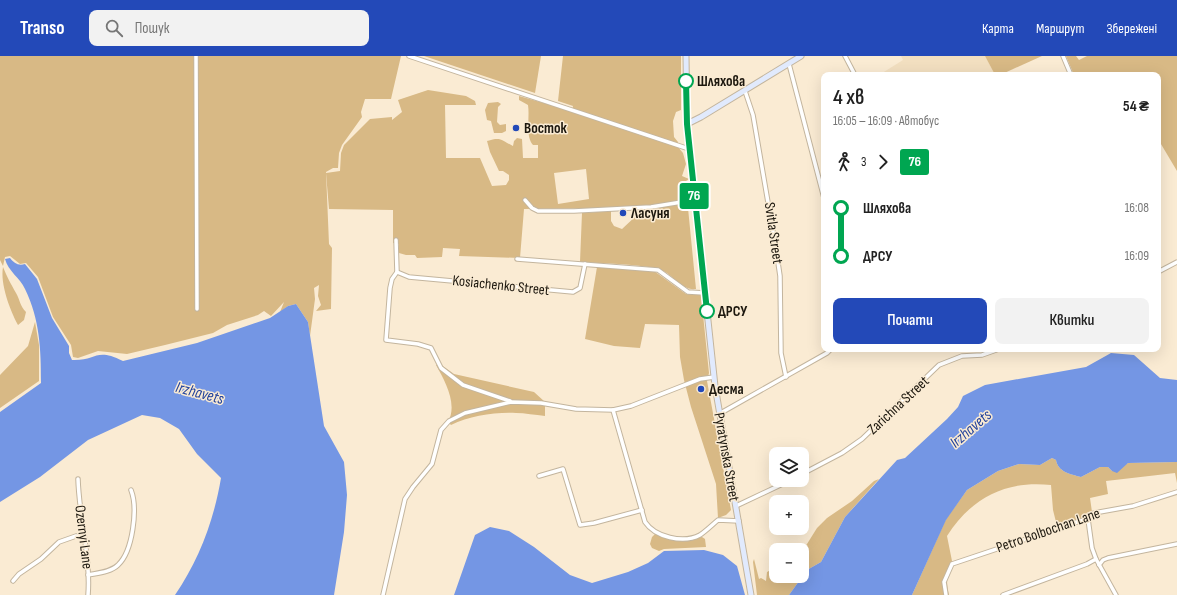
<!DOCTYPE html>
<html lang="uk">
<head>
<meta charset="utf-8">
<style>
	body { margin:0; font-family:"Sofia Sans Condensed",sans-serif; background:#f2f2f2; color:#222; height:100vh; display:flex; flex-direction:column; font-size:15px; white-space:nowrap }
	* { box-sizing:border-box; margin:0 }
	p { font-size:13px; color:#767676 }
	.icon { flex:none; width:22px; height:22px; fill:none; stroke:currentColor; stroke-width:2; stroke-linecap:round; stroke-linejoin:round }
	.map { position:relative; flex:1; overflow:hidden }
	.panel { position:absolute; left:821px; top:16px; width:340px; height:280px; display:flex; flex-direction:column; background:#fff; border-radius:8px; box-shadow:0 4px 16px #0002 }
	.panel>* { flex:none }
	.badge { padding:0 8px; border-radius:3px; font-size:14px; line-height:26px }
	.buttons { position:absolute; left:769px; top:391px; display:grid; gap:8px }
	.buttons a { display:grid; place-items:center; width:40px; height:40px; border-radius:8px; background:#fff; box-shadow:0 4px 16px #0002; font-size:20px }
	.map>.badge { position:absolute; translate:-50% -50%; box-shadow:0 0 0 2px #fff }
	.legs { display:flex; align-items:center; gap:6px; height:44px; padding:0 12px; font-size:13px }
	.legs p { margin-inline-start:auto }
	.overview { display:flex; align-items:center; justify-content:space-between; height:68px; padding:0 12px }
	h1 { font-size:22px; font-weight:600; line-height:30px }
	.primary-button { display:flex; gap:8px; margin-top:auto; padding:8px 12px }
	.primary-button a { flex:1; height:46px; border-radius:8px; background:#2349b8; color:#fff; font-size:16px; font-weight:600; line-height:46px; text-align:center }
	.primary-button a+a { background:#f2f2f2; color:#222 }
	ul { padding:0 12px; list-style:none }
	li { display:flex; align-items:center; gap:14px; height:48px; font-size:15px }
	li i { display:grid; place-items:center; width:6px; height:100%; margin:0 5px; background:currentColor }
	li i::after { content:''; width:10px; height:10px; margin:-5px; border:3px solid; border-radius:50%; background:#fff }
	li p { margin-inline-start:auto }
	li:first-child i { background:linear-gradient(#0000 50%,currentColor 0) }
	li:last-child i { background:linear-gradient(currentColor 50%,#0000 0) }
	header { display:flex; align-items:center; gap:24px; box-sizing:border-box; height:56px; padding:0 20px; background:#2349b8; color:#fff }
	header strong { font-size:19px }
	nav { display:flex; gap:22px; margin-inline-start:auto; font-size:14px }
	.search { width:280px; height:36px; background:#f2f2f2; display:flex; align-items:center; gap:10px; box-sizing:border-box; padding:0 14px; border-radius:8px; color:#767676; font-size:15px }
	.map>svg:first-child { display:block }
	.built { fill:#f2dfc0 }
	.green { fill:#d8b985; fill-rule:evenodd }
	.water { fill:#7496e4 }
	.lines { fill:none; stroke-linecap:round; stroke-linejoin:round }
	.street-casing { stroke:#c3b59e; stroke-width:5.5 }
	.secondary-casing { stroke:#c3b59e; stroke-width:7 }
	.street { stroke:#fff; stroke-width:3.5 }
	.secondary { stroke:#e1eafd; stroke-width:5 }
	.line-1-casing { stroke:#fff; stroke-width:9 }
	.line-1 { stroke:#00a651; stroke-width:6 }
	.stop-1-dot { fill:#fff; stroke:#00a651; stroke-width:2 }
	.poi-dot { fill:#2349b8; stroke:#faebd3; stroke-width:1.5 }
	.labels { text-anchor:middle; stroke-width:3; stroke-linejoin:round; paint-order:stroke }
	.stop-label { font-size:15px; font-weight:bold; fill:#1c170e; stroke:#faebd3; text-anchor:start }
	.poi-label { font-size:15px; font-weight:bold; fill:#1c170e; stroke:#faebd3; text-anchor:start }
	.street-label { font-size:15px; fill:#1c170e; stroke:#faebd3 }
	.water-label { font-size:16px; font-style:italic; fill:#22429c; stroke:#faebd3 }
</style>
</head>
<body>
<header>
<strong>Transo</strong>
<div class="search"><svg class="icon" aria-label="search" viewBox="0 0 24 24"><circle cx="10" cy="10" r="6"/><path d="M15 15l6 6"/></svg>Пошук</div>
<nav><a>Карта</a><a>Маршрут</a><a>Збережені</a></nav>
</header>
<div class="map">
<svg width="1177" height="539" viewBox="0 0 1177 539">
	<rect width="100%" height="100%" fill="#faebd3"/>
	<!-- built -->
	<path class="built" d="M901,0H985L994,17L990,19H879L903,4Z"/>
	<!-- green -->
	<g class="green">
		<path d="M0,0H401L391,43H365L361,56L362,61L342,89L339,97L338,112H333L326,116L329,188L332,192L331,253L316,255L321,249L318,240L319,229L314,232L315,243L310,280L308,266L296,248L288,250L280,256L284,246L271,260L264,255L258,259L227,269L213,277L165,289L127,298L98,295L78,302L73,301L71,289L53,261L38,221L26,207L20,208L10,200L5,201L3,210L0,204Z"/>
		<path d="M424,0H541L535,37Z"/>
		<path d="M563,0H681V54L676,56L673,65L674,81L678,86V91L683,97L686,108L682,120L689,123L686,125L687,143L666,148L612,152L524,153L520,202L459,200L460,193L443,192L442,201L417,202L415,199H406L399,197V188L393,187V154L329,153L326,117L340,115L341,97L344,89L370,63L392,61V64L402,56L398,44L428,34L466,40L475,45L476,49H445L446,102H480L492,130L506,129L509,124V119L503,115H499L490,96L487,85C502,80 502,85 513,90L514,85L517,82L522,83L523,102H538V89H533C525,80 530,62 528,49L519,44V40L572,55L573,50L558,45ZM586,113L589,143L558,148L554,117Z"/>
		<path d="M985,0H1042L1000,19L994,17Z"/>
		<path d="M1066,0H1076L1079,4L1087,0H1177V115L1158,83V19H1074Z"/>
		<path d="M498,46L501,48L498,51L497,66L500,69L506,68V75L502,77H494L491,65L487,64L485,54L488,47Z"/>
		<path d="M682,147L686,148L688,152L696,233C681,235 672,216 658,213C633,207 605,208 580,206L582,157L611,155V165L614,170L622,173L637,159L641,152H656Z"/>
		<path d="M3,211C7,221 11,228 16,237C20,244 20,250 26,256L24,264L18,269C10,254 0,228 3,211Z"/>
		<path d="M597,211L654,215L686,238L701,239L709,317L707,325L731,454L726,459L718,462L716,428L691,351L684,324L680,301L679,269L645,268L640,292L614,290L585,283Z"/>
		<path d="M35,266L39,289V325L0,352V319L28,290Z"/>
		<path d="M440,308L454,318L534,336L545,346V360C535,359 525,357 516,357C494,356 470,360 451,369L448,366C458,348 445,325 436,309Z"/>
		<path d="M1052,402L1056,404C1058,416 1070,418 1081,421L1100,411H1108L1112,415L1128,407L1177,406V427L1175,417L1106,425L1108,438L1090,442L1092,456L1091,466L1082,467L1058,474L1053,454L1051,429C1006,424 971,442 947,480L953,510C946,520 946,527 949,539H912L946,463L967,434L998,415L1019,408L1040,409Z"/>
		<path d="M879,423L845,461L821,506L807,514L789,539H757L753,506L754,503L759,523L761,522L766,525L767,516L776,511V520H802V496L817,472L827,462L852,445L874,425Z"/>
		<path d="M655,478L674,484L702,481L705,483L706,491L664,493L659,495L652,492L650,488L652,481Z"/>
	</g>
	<!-- water -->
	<g class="water">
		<path d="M10,202C14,207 18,210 25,208L37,223L52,262L69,290V297L72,304C97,305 95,291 123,305L197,287L270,262L288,250L296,248L308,266L324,370L344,406L347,439L344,476L334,539H175C199,504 214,464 221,422L197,398L179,373L160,362L142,359L88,384L40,421L0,446V356L41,327C41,293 40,264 25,233C20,222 8,215 5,203Z"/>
		<path d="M1111,297L1134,299L1160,322L1177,324V406L1128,407L1117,417L1112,415L1108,411H1100L1081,421C1070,418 1058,416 1056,404L1052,402L1040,409L1019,408L998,415L967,434L946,464L912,539H789L807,514L821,506L845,461L897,404L905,402L947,363L958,351L963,340L985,329L1086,311Z"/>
		<path d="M490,471L509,475L534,491L570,519L592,527L628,516L648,507L664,495L704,494L723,499L737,510L745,539H454L475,479Z"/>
	</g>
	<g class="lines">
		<defs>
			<g id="street">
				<path d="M196,0L197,253"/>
				<path d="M409,0L689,93"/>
				<path d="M845,0L855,19"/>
				<path d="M1063,0L1071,19"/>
				<path d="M789,8L824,142"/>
				<path d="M745,35L753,59L776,193L780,220L781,297L786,321"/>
				<path d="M525,144L532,152L538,155H574L651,151L694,144"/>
				<path d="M396,184L397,216L392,223L390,232L386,284L418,288L431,292L441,312L463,329L510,345"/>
				<path d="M517,203L658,214L688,236L705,237"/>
				<path d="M397,216L409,221L573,236L580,232L585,208"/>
				<path d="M1158,216L1177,206"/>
				<path d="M613,354L645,466C655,481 683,488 700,479C706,475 712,469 718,464L739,465"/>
				<path d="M719,358L827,297L831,293"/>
				<path d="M802,418L842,397L862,383L939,309L962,300L982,299L999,293"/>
				<path d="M539,420L563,413L580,469L594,467L642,454"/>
				<path d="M78,423C79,461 91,502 88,539"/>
				<path d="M736,450L791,424"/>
				<path d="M1088,463L1092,492L1096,503"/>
				<path d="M1099,509L1103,504L1108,502L1177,488"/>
				<path d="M88,519C98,517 111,516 118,509C133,495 138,452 131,434"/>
				<path d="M13,525L19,518L41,503L59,486L76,480L84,481"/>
				<path d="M383,539L405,443L413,431L432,408L441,374L449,365L465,357L511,346L541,347L576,353L613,354L631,350L700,323L714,321"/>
				<path d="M946,539L944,526L952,508L1077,466L1088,463L1094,457L1133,450L1177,436"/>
				<path d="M1003,539L1087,508L1096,503L1116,539"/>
			</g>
			<g id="secondary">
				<path d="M686,0L687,68L715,330L751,539"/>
				<path d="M687,68L701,61L801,0"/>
			</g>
		</defs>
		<!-- street casing -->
		<use href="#street" class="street-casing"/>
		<!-- secondary casing -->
		<use href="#secondary" class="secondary-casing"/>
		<!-- street -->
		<use href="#street" class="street"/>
		<!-- secondary -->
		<use href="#secondary" class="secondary"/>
	</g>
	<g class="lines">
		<defs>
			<path id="line-1" d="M686,25L687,68L707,255"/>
		</defs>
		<!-- line-1 casing -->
		<use href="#line-1" class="line-1-casing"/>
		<!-- line-1 -->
		<use href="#line-1" class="line-1"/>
	</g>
	<!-- markers -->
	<g class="stop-1-dot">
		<circle cx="686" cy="25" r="7"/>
		<circle cx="707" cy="255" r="7"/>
	</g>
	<g class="poi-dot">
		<circle cx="516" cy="72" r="4"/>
		<circle cx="623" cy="157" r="4"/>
		<circle cx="701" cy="333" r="4"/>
	</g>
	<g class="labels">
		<!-- stop labels -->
		<g class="stop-label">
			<text x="697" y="30">Шляхова</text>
			<text x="718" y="260">ДРСУ</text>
		</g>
		<!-- poi labels -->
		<g class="poi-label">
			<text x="524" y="77">Восток</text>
			<text x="631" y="162">Ласуня</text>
			<text x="709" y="338">Десма</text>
		</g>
		<!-- street labels -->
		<g class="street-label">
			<text transform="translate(774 177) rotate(82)" y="5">Svitla Street</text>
			<text transform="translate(501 229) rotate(6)" y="5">Kosiachenko Street</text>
			<text transform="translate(898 349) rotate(-43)" y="5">Zarichna Street</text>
			<text transform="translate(727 401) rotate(80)" y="5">Pyratynska Street</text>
			<text transform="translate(1048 474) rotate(-19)" y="5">Petro Bolbochan Lane</text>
			<text transform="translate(84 481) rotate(83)" y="5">Ozernyi Lane</text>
		</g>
		<!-- water labels -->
		<g class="water-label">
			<text transform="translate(200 336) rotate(15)" y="6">Irzhavets</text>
			<text transform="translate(970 372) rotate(-41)" y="6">Irzhavets</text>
		</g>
	</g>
</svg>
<div class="buttons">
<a><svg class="icon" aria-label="layers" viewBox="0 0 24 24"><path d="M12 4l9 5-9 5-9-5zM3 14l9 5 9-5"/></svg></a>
<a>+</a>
<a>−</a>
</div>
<b class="badge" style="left:694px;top:140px;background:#00a651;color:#fff">76</b>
<section class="panel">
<div class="overview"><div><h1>4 хв</h1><p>16:05 – 16:09 · Автобус</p></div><b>54 ₴</b></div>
<div class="legs"><svg class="icon" aria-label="walk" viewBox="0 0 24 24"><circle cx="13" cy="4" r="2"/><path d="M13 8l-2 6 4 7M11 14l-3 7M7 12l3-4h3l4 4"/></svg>3<svg class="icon" aria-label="forward" viewBox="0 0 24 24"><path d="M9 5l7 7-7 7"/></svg><b class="badge" style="background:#00a651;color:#fff">76</b></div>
<ul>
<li><i style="color:#00a651"></i><b>Шляхова</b><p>16:08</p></li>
<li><i style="color:#00a651"></i><b>ДРСУ</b><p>16:09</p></li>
</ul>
<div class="primary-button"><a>Почати</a><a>Квитки</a></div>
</section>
</div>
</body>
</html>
